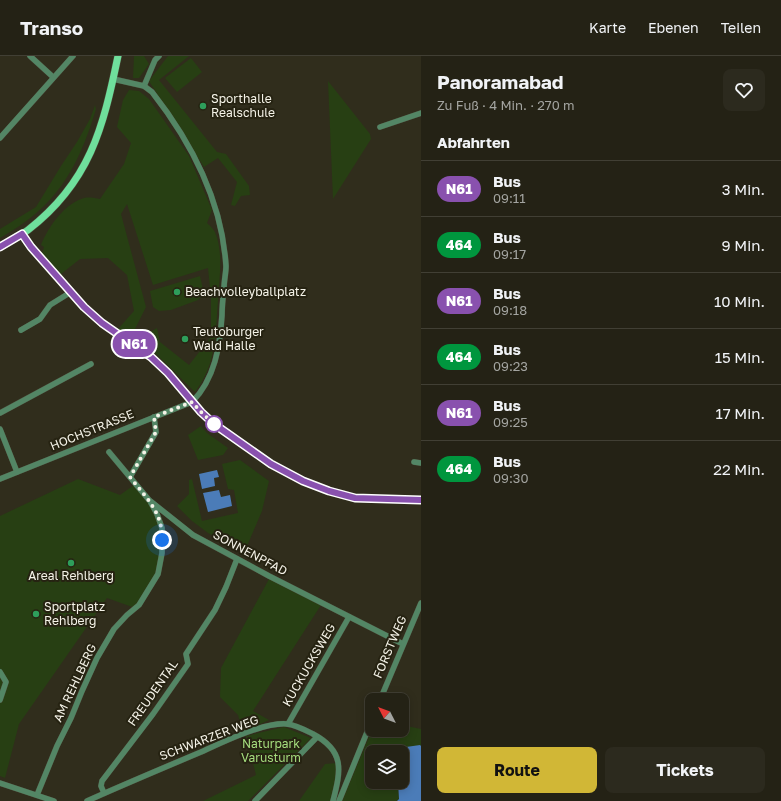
<!DOCTYPE html>
<html lang="de">
<head>
<meta charset="utf-8">
<style>
	body { margin:0; font-family:"Golos Text",sans-serif; background:#2c2a1e; color:#f1f3f6; height:100vh; display:flex; flex-direction:column; font-size:15px; white-space:nowrap }
	* { box-sizing:border-box; margin:0 }
	p { font-size:13px; color:#a3a4a0 }
	.icon { flex:none; width:22px; height:22px; fill:none; stroke:currentColor; stroke-width:2; stroke-linecap:round; stroke-linejoin:round }
	.map { position:relative; flex:1; overflow:hidden }
	.sheet { display:flex; flex-direction:column; background:#242215; width:360px }
	.sheet>* { flex:none }
	.badge { padding:0 8px; border-radius:13px; font-size:14px; line-height:26px }
	.needle { width:26px; rotate:312deg }
	.tools { position:absolute; left:365px; top:637px; display:grid; gap:8px }
	.tools a { display:grid; place-items:center; width:44px; height:44px; border-radius:8px; background:#242215; box-shadow:0 2px 10px #0003,0 0 0 1px #413f34; font-size:20px }
	.you { position:absolute; width:20px; height:20px; margin:-10px; border:3px solid #fff; border-radius:50%; background:#1a73e8; box-shadow:0 0 0 6px #1a73e833 }
	.map>.badge { position:absolute; translate:-50% -50%; box-shadow:0 0 0 2px #fff }
	h2 { padding:0 16px; font-size:15px; line-height:36px }
	.round { display:grid; place-items:center; flex:none; width:42px; height:42px; border-radius:8px; background:#2c2a1e }
	.summary { display:flex; align-items:center; justify-content:space-between; height:68px; padding:0 16px }
	h1 { font-size:19px; font-weight:700; line-height:30px }
	.cta { display:flex; gap:8px; margin-top:auto; padding:8px 16px }
	.cta a { flex:1; height:46px; border-radius:8px; background:#d1b736; color:#111; font-size:16px; font-weight:700; line-height:46px; text-align:center }
	.cta a+a { background:#2c2a1e; color:#f1f3f6 }
	ul { padding:0; list-style:none }
	li { display:flex; align-items:center; gap:12px; height:56px; padding:0 16px; border-top:1px solid #413f34 }
	li div { flex:1 }
	li b { display:block; font-size:15px }
	li em { font-style:normal }
	li .badge { min-width:44px; font-weight:700; text-align:center }
	header { display:flex; align-items:center; gap:24px; box-sizing:border-box; height:56px; padding:0 20px; background:#242215; border-bottom:1px solid #413f34 }
	header strong { font-size:19px }
	nav { display:flex; gap:22px; margin-inline-start:auto; font-size:14px }
	main { display:flex; flex:1; min-height:0 }
	.map>svg:first-child { display:block }
	.green { fill:#273f13 }
	.water { fill:#4b7cb8 }
	.lines { fill:none; stroke-linecap:round; stroke-linejoin:round }
	.minor-casing { stroke:#4c4939; stroke-width:6 }
	.major-casing { stroke:#4c4939; stroke-width:8 }
	.minor { stroke:#538665; stroke-width:5.5 }
	.major { stroke:#6fdf9c; stroke-width:7 }
	.line-casing { stroke:#fff; stroke-width:9 }
	.line { stroke:#8951ae; stroke-width:6 }
	.walk { stroke:#f5f3e8; stroke-width:4; stroke-dasharray:0 7.2 }
	.leisure-dot { fill:#2e9e5b; stroke:#262312; stroke-width:1.5 }
	.stop-dot { fill:#fff; stroke:#8951ae; stroke-width:2 }
	.labels { text-anchor:middle; stroke-width:4; stroke-linejoin:round; paint-order:stroke }
	.poi-label { font-size:12px; fill:#f5f3e8; stroke:#262312; text-anchor:start }
	.street-label { font-size:12px; fill:#f5f3e8; stroke:#262312 }
	.park-label { font-size:12px; fill:#a5dd7e; stroke:#262312 }
</style>
</head>
<body>
<header>
<strong>Transo</strong>
<nav><a>Karte</a><a>Ebenen</a><a>Teilen</a></nav>
</header>
<main>
<div class="map">
<svg width="421" height="745" viewBox="0 0 421 745">
	<rect width="100%" height="100%" fill="#302d1c"/>
	<!-- green -->
	<g class="green">
		<path d="M134,0H144L149,8L139,22H133Z"/>
		<path d="M168,0H189L159,24L217,96L226,98L249,130L250,139L241,140L235,150L231,149L237,126L218,102L204,111L149,25Z"/>
		<path d="M191,2L202,16L177,36L165,22Z"/>
		<path d="M328,25L370,78L371,83L333,143Z"/>
		<path d="M129,34L139,35L149,43L189,100L212,154L207,167C209,169 213,172 215,176C224,198 219,222 218,245C215,279 217,307 195,336L157,299L138,283L157,272L160,286L189,309L211,281V242L208,212L153,229L127,148L121,158L146,251L130,283L118,273L134,255L127,219L108,202L80,203L61,218L42,197L44,191L41,189C48,171 65,147 84,142C89,141 95,142 100,143L124,108L131,87L117,71L123,44Z"/>
		<path d="M95,49L96,53C78,113 56,151 0,182V173L36,151L61,110L77,86L90,63Z"/>
		<path d="M200,220L204,238L198,244L171,254L159,255L153,251L150,235Z"/>
		<path d="M201,370L207,377L228,392L223,399L198,404L188,379Z"/>
		<path d="M240,404L269,425L262,455L244,497L208,477L192,465L177,450L189,438V424L192,423L202,465L238,457L234,434L228,433L222,408Z"/>
		<path d="M78,423L120,439L134,429L149,444L162,472L158,518L135,552L107,542L19,668L5,722L0,720V460Z"/>
		<path d="M269,523L321,549L253,655L269,664L243,676L238,659L220,641L221,612Z"/>
		<path d="M402,669L421,673V690L406,691L404,710L402,712V696H372V726H398L399,743L397,745H342L372,674H402Z"/>
		<path d="M284,671L311,682L248,745H203L256,719L246,680Z"/>
		<path d="M337,707L338,722L330,745H299L325,708Z"/>
	</g>
	<!-- water -->
	<g class="water">
		<path d="M217,414L219,421L214,422L215,430L202,433L199,418Z"/>
		<path d="M219,434L221,441L230,439L232,450L208,456L203,437Z"/>
		<path d="M420,689L421,690V745H397L399,743L398,726H402V712L404,710L406,691Z"/>
	</g>
	<g class="lines">
		<defs>
			<g id="minor">
				<path d="M30,0L53,21"/>
				<path d="M144,30L155,4L159,0"/>
				<path d="M380,71L421,57"/>
				<path d="M0,82L73,0"/>
				<path d="M21,178L31,191L84,251L102,267L151,301L168,317L201,356L214,368L271,408L303,425L329,435L355,442L421,444"/>
				<path d="M21,274L40,263L50,249L71,236"/>
				<path d="M0,357L91,308"/>
				<path d="M0,373L17,416"/>
				<path d="M109,396L149,444L193,479L269,520L403,588"/>
				<path d="M414,406L421,407"/>
				<path d="M130,421L156,376L154,361"/>
				<path d="M0,423L192,346C215,323 220,290 222,259C222,250 223,241 224,232C224,225 226,217 226,210C222,145 192,87 152,36L144,30L113,23"/>
				<path d="M0,616L6,626L0,644"/>
				<path d="M380,644L421,547"/>
				<path d="M288,668L349,561"/>
				<path d="M0,727L54,745"/>
				<path d="M104,737L101,730L102,725L153,658L188,608L186,598L215,554L226,531L237,503"/>
				<path d="M37,739L57,690L71,662L82,635L97,602L114,573L127,559L139,549L158,518L162,497V472L157,458L151,447"/>
				<path d="M87,745C125,728 163,712 201,696C223,686 264,666 287,668C296,669 305,674 313,678C345,695 341,714 333,745"/>
				<path d="M255,745L317,681"/>
				<path d="M339,745L372,664"/>
			</g>
			<path id="major" d="M0,191C9,186 20,180 28,174C90,126 103,72 118,0"/>
		</defs>
		<!-- minor casing -->
		<use href="#minor" class="minor-casing"/>
		<!-- major casing -->
		<use href="#major" class="major-casing"/>
		<!-- minor -->
		<use href="#minor" class="minor"/>
		<!-- major -->
		<use href="#major" class="major"/>
	</g>
	<g class="lines">
		<defs>
			<path id="line" d="M0,191L22,178L31,191L84,251L102,267L151,301L168,317L201,356L214,368L271,408L303,425L329,435L355,442L421,444"/>
		</defs>
		<!-- line casing -->
		<use href="#line" class="line-casing"/>
		<!-- line -->
		<use href="#line" class="line"/>
		<!-- walk -->
		<path class="walk" d="M162,484C163,456 146,442 130,421L156,376L154,361L192,346L201,356L214,368"/>
	</g>
	<!-- markers -->
	<g class="leisure-dot">
		<circle cx="203" cy="50" r="4"/>
		<circle cx="177" cy="236" r="4"/>
		<circle cx="185" cy="283" r="4"/>
		<circle cx="71" cy="507" r="4"/>
		<circle cx="36" cy="558" r="4"/>
	</g>
	<circle class="stop-dot" cx="214" cy="368" r="8"/>
	<g class="labels">
		<!-- poi labels -->
		<g class="poi-label">
			<text x="211" y="47">Sporthalle<tspan x="211" dy="14">Realschule</tspan></text>
			<text x="185" y="240">Beachvolleyballplatz</text>
			<text x="193" y="280">Teutoburger<tspan x="193" dy="14">Wald Halle</tspan></text>
			<text x="71" y="524" text-anchor="middle">Areal Rehlberg</text>
			<text x="44" y="555">Sportplatz<tspan x="44" dy="14">Rehlberg</tspan></text>
		</g>
		<!-- street labels -->
		<g class="street-label">
			<text transform="translate(92 374) rotate(-22)" y="4">HOCHSTRASSE</text>
			<text transform="translate(250 497) rotate(28)" y="4">SONNENPFAD</text>
			<text transform="translate(390 591) rotate(-67)" y="4">FORSTWEG</text>
			<text transform="translate(309 609) rotate(-60)" y="4">KUCKUCKSWEG</text>
			<text transform="translate(75 627) rotate(-65)" y="4">AM REHLBERG</text>
			<text transform="translate(153 637) rotate(-55)" y="4">FREUDENTAL</text>
			<text transform="translate(209 682) rotate(-21)" y="4">SCHWARZER WEG</text>
		</g>
		<!-- park labels -->
		<g class="park-label">
			<text x="271" y="692">Naturpark<tspan x="271" dy="14">Varusturm</tspan></text>
		</g>
	</g>
</svg>
<div class="tools">
<a><svg class="needle" viewBox="-14 -14 28 28"><path d="M0-13l5 13h-10z" fill="#e53935"/><path d="M0 13l5-13h-10z" fill="#a3a4a0"/></svg></a>
<a><svg class="icon" aria-label="layers" viewBox="0 0 24 24"><path d="M12 4l9 5-9 5-9-5zM3 14l9 5 9-5"/></svg></a>
</div>
<div class="you" style="left:162px;top:484px"></div>
<b class="badge" style="left:134px;top:288px;background:#8951ae;color:#fff">N61</b>
</div>
<section class="sheet">
<div class="summary"><div><h1>Panoramabad</h1><p>Zu Fuß · 4 Min. · 270 m</p></div><a class="round"><svg class="icon" aria-label="heart" viewBox="0 0 24 24"><path d="M12 20l-8-8c-3-5 5-10 8-4 3-6 11-1 8 4z"/></svg></a></div>
<h2>Abfahrten</h2>
<ul>
<li><span class="badge" style="background:#8951ae;color:#fff">N61</span><div><b>Bus</b><p>09:11</p></div><em>3 Min.</em></li>
<li><span class="badge" style="background:#00963e;color:#fff">464</span><div><b>Bus</b><p>09:17</p></div><em>9 Min.</em></li>
<li><span class="badge" style="background:#8951ae;color:#fff">N61</span><div><b>Bus</b><p>09:18</p></div><em>10 Min.</em></li>
<li><span class="badge" style="background:#00963e;color:#fff">464</span><div><b>Bus</b><p>09:23</p></div><em>15 Min.</em></li>
<li><span class="badge" style="background:#8951ae;color:#fff">N61</span><div><b>Bus</b><p>09:25</p></div><em>17 Min.</em></li>
<li><span class="badge" style="background:#00963e;color:#fff">464</span><div><b>Bus</b><p>09:30</p></div><em>22 Min.</em></li>
</ul>
<div class="cta"><a>Route</a><a>Tickets</a></div>
</section>
</main>
</body>
</html>
